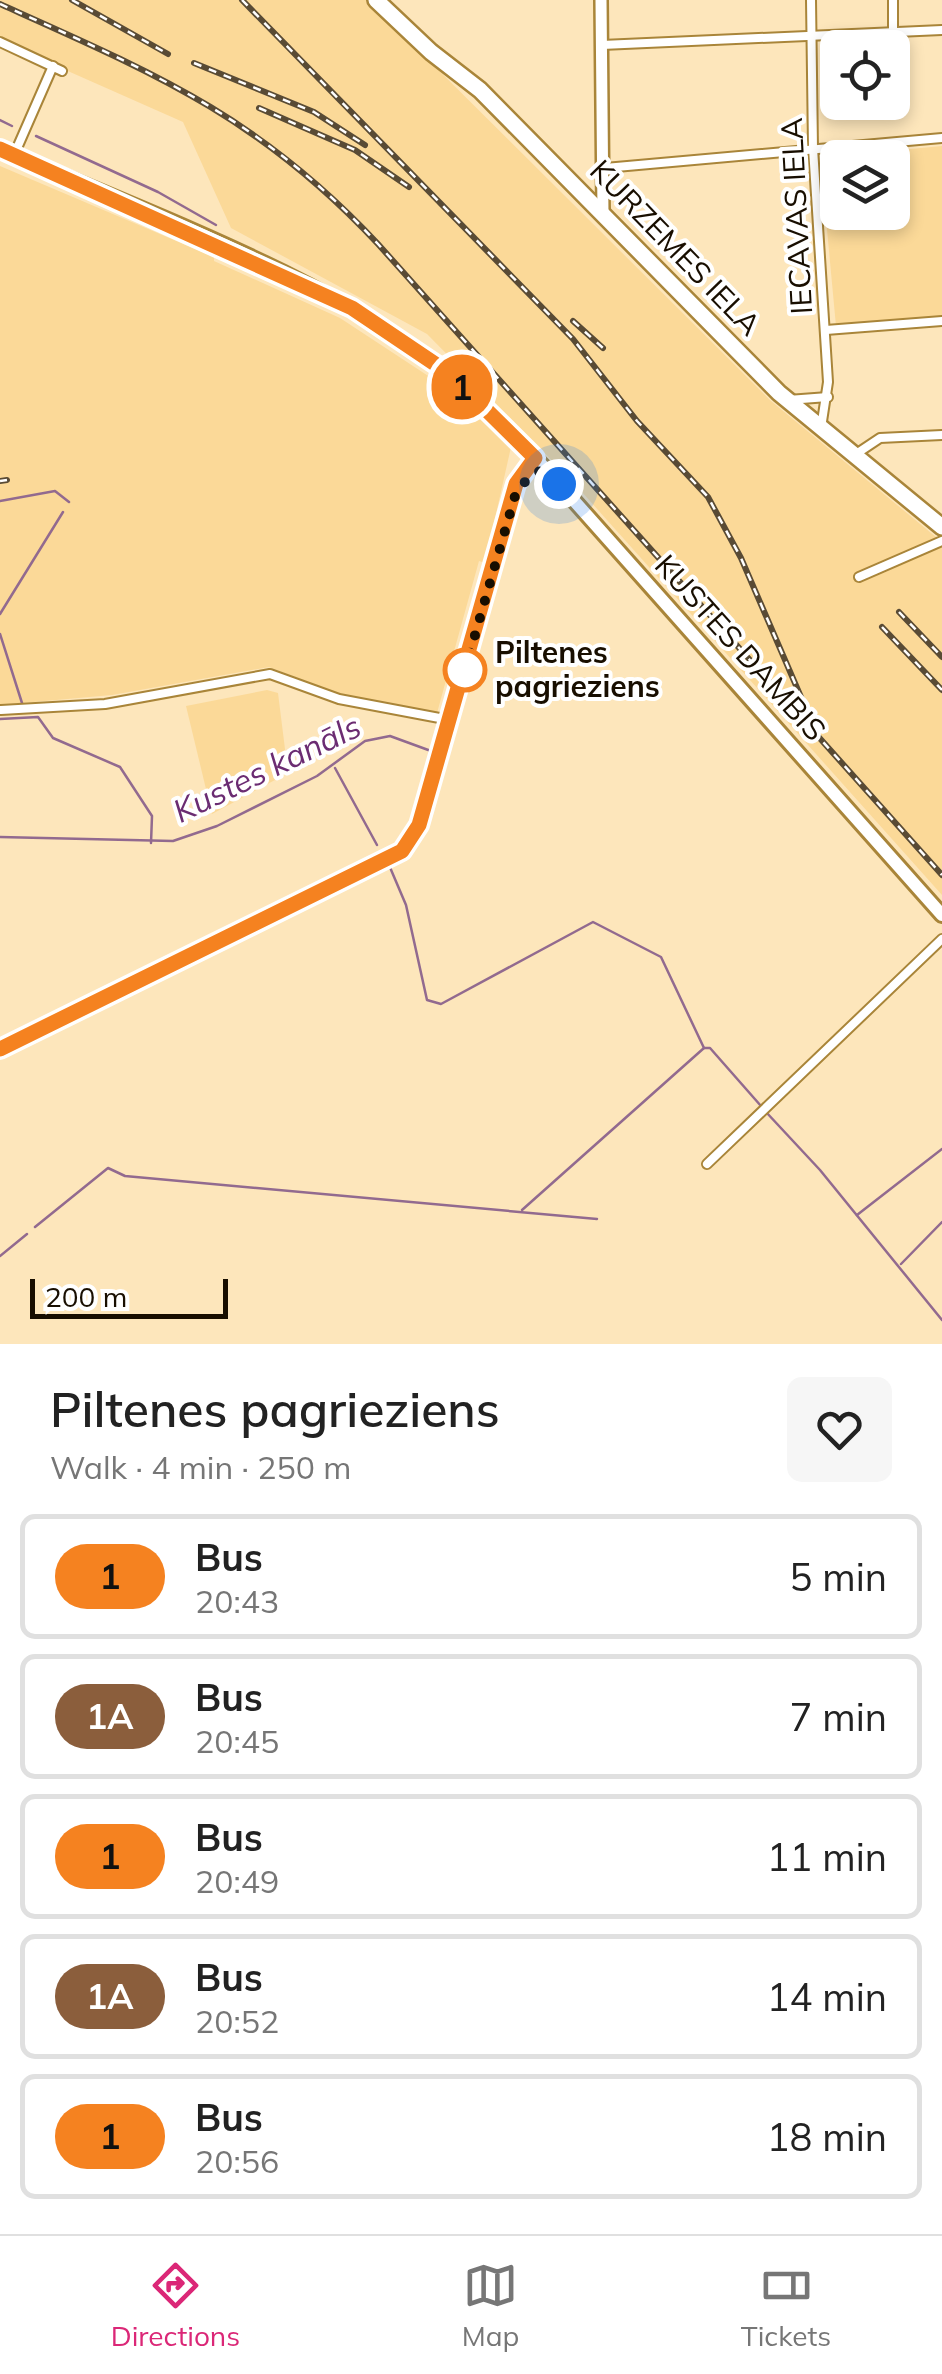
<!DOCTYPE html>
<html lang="en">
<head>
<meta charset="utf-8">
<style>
	body { margin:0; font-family:Mulish,sans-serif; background:#f6f6f6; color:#222; height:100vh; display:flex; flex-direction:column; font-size:38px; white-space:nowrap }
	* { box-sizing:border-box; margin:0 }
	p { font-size:32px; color:#767676 }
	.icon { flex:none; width:55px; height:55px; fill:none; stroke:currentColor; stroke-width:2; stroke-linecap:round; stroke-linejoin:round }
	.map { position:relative; height:1344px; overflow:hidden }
	.panel { display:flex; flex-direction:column; background:#fff; flex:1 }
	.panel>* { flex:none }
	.badge { padding:0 20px; border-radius:32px; font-size:35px; line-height:65px }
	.tools { position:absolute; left:820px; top:30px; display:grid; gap:20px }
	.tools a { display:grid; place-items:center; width:90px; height:90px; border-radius:15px; background:#fff; box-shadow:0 5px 15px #0003; font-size:50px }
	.scale { position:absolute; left:30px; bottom:25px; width:198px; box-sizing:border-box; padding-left:10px; border:5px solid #180e00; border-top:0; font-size:28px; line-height:35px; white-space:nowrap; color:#180e00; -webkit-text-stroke:8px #fff; paint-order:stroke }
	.you { position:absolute; width:50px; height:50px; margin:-25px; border:8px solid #fff; border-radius:50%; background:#1a73e8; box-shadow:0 0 0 15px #1a73e833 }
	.map>.badge { position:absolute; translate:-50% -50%; box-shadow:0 0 0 5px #fff }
	.round { display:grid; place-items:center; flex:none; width:105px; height:105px; border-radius:15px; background:#f6f6f6 }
	.overview { display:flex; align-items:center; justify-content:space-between; height:170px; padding:0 50px }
	h1 { font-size:48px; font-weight:600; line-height:75px }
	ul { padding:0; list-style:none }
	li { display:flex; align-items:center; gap:30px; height:125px; margin:0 20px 15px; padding:0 30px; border:5px solid #e0e0e0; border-radius:15px }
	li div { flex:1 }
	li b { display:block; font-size:38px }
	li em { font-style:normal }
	li .badge { min-width:110px; font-weight:700; text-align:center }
	.menu { display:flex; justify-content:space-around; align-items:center; height:140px; border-top:2px solid #e0e0e0; background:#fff; font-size:28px; color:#767676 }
	.menu a { display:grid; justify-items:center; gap:5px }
	.menu .active { color:#db2777 }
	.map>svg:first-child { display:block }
	.built { fill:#fbd998 }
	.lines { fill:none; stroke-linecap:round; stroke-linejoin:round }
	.stream { stroke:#926a8f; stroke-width:2.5 }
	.street-casing { stroke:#a98539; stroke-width:12 }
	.secondary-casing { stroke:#a98539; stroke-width:16 }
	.primary-casing { stroke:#a98539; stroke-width:18 }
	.highway-casing { stroke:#a98539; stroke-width:20 }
	.street { stroke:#fff; stroke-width:8 }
	.secondary { stroke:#fff; stroke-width:11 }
	.primary { stroke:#fff; stroke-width:12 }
	.highway { stroke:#fff; stroke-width:15 }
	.rail-casing { stroke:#594b35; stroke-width:6 }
	.rail { stroke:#fff; stroke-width:2.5; stroke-dasharray:8; stroke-linecap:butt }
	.line-casing { stroke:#fff; stroke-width:22 }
	.line { stroke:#f58220; stroke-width:15 }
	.walk { stroke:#180e00; stroke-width:10; stroke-dasharray:0 18 }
	.stop-dot { fill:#fff; stroke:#f58220; stroke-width:5 }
	.labels { text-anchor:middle; stroke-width:8; stroke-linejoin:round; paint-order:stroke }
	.street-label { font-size:30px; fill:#180e00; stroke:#fff }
	.stop-label { font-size:30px; font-weight:bold; fill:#180e00; stroke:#fff; text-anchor:start }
	.water-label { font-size:32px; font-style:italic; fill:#6b2c72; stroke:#fff }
</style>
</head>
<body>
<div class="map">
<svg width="942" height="1344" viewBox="0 0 942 1344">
	<rect width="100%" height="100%" fill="#fde6bb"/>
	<!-- built -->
	<g class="built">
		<path d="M0,0H368L771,401L942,542V895L573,482L427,334L231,228L183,122L0,41Z"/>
		<path d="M942,146V318L836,326L825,208L837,207L838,212H892V158L856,157L857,154Z"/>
		<path d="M0,166L214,257V261L340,318L445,387L511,447L485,563L479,561L437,713L339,694L269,667L112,695L0,705Z"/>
		<path d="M267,690L278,693L288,773L212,814L186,706Z"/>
	</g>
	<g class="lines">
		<!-- stream -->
		<g class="stream">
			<path d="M0,120L12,126"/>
			<path d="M36,136L158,192L216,225"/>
			<path d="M0,501L55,491L69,502"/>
			<path d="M0,614L63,512"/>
			<path d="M0,634L22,703"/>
			<path d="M0,719L38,717L53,738L120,767L152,816L151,843"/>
			<path d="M335,768L377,845"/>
			<path d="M0,837L173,841L217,826L317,776L365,741L390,736L431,751"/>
			<path d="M389,865L406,905L427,1000L441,1004L593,922L661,957L704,1048"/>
			<path d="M766,1112L820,1170L942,1320"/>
			<path d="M522,1210L704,1048H710L761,1106"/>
			<path d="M857,1215L942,1149"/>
			<path d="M35,1227L108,1168L125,1176L597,1219"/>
			<path d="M0,1256L27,1234"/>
			<path d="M901,1264L942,1222"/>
		</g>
		<defs>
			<g id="street">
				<path d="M811,0L813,148L828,382L821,428"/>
				<path d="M893,0V34"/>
				<path d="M0,42L62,71"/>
				<path d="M602,45L942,30"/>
				<path d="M14,155L53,66"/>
				<path d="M605,168L942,138"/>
				<path d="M826,330L942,321"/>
				<path d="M788,400L828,397"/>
				<path d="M856,454L880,438L942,435"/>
				<path d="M859,577L942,541"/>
				<path d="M1,710L105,704L270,674L339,699L450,720"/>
				<path d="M707,1164L942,939"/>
			</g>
			<path id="secondary" d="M601,0L603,214"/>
			<g id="primary">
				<path d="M0,149C155,217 322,274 456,379"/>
				<path d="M451,374L545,468L942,915"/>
				<path d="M0,1049L402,851L419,825L516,485L535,458"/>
			</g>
			<path id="highway" d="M376,0L431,52L480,90L779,393L942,527"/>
		</defs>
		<!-- street casing -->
		<use href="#street" class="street-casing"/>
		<!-- secondary casing -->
		<use href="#secondary" class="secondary-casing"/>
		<!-- primary casing -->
		<use href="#primary" class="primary-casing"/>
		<!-- highway casing -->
		<use href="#highway" class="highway-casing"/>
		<!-- street -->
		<use href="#street" class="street"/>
		<!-- secondary -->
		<use href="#secondary" class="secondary"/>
		<!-- primary -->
		<use href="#primary" class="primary"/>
		<!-- highway -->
		<use href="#highway" class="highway"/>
		<defs>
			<g id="rail">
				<path d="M72,0L168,54"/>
				<path d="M242,0L573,339L637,421L708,497L741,558L807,711"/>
				<path d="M0,4C154,73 260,117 378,244L942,875"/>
				<path d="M194,63L314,112L365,145"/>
				<path d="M259,108L355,150L409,187"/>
				<path d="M573,321L603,348"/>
				<path d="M0,481L7,480"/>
				<path d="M899,612L942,657"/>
				<path d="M882,627L942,690"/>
			</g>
		</defs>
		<!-- rail casing -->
		<use href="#rail" class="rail-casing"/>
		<!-- rail -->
		<use href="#rail" class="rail"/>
	</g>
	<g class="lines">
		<defs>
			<path id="line" d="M0,149L352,308L450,374L535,458L516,484L419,825L402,851L0,1049"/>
		</defs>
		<!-- line casing -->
		<use href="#line" class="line-casing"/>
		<!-- line -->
		<use href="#line" class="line"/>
		<!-- walk -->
		<path class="walk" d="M465,670L515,496L527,479L545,468L559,484"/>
	</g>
	<!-- markers -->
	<circle class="stop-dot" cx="465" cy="670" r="20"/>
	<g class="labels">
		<!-- street labels -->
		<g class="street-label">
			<text transform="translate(797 216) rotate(-93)" y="10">IECAVAS IELA</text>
			<text transform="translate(675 248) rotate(46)" y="10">KURZEMES IELA</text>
			<text transform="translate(740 648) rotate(48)" y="10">KUSTES DAMBIS</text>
		</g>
		<!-- stop labels -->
		<g class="stop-label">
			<text x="495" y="663">Piltenes<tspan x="495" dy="34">pagrieziens</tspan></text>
		</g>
		<!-- water labels -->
		<g class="water-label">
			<text transform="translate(267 769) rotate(-26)" y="11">Kustes kanāls</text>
		</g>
	</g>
</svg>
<div class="tools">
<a><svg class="icon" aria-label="locate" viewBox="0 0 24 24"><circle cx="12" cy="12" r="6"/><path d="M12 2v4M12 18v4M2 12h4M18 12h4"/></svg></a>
<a><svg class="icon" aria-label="layers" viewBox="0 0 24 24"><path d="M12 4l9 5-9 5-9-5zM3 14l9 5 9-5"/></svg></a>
</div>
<div class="scale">200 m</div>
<div class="you" style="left:559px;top:484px"></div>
<b class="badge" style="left:462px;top:387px;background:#f58220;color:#111">1</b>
</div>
<section class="panel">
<div class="overview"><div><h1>Piltenes pagrieziens</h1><p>Walk · 4 min · 250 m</p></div><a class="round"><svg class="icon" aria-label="heart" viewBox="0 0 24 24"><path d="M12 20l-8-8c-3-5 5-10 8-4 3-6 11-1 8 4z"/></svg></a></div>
<ul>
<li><span class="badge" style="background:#f58220;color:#111">1</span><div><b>Bus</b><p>20:43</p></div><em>5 min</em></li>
<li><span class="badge" style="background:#8b5e3c;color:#fff">1A</span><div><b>Bus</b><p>20:45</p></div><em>7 min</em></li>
<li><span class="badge" style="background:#f58220;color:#111">1</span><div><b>Bus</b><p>20:49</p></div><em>11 min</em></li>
<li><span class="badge" style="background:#8b5e3c;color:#fff">1A</span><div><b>Bus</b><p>20:52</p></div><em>14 min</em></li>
<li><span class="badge" style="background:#f58220;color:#111">1</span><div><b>Bus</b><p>20:56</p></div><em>18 min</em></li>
</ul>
</section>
<nav class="menu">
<a class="active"><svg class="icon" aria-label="directions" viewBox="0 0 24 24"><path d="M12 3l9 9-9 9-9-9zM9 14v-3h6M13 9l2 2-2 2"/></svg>Directions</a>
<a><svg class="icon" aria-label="map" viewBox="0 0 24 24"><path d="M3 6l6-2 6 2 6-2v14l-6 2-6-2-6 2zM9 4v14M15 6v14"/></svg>Map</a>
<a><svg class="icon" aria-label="tickets" viewBox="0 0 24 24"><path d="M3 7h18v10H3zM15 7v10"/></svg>Tickets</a>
</nav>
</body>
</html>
